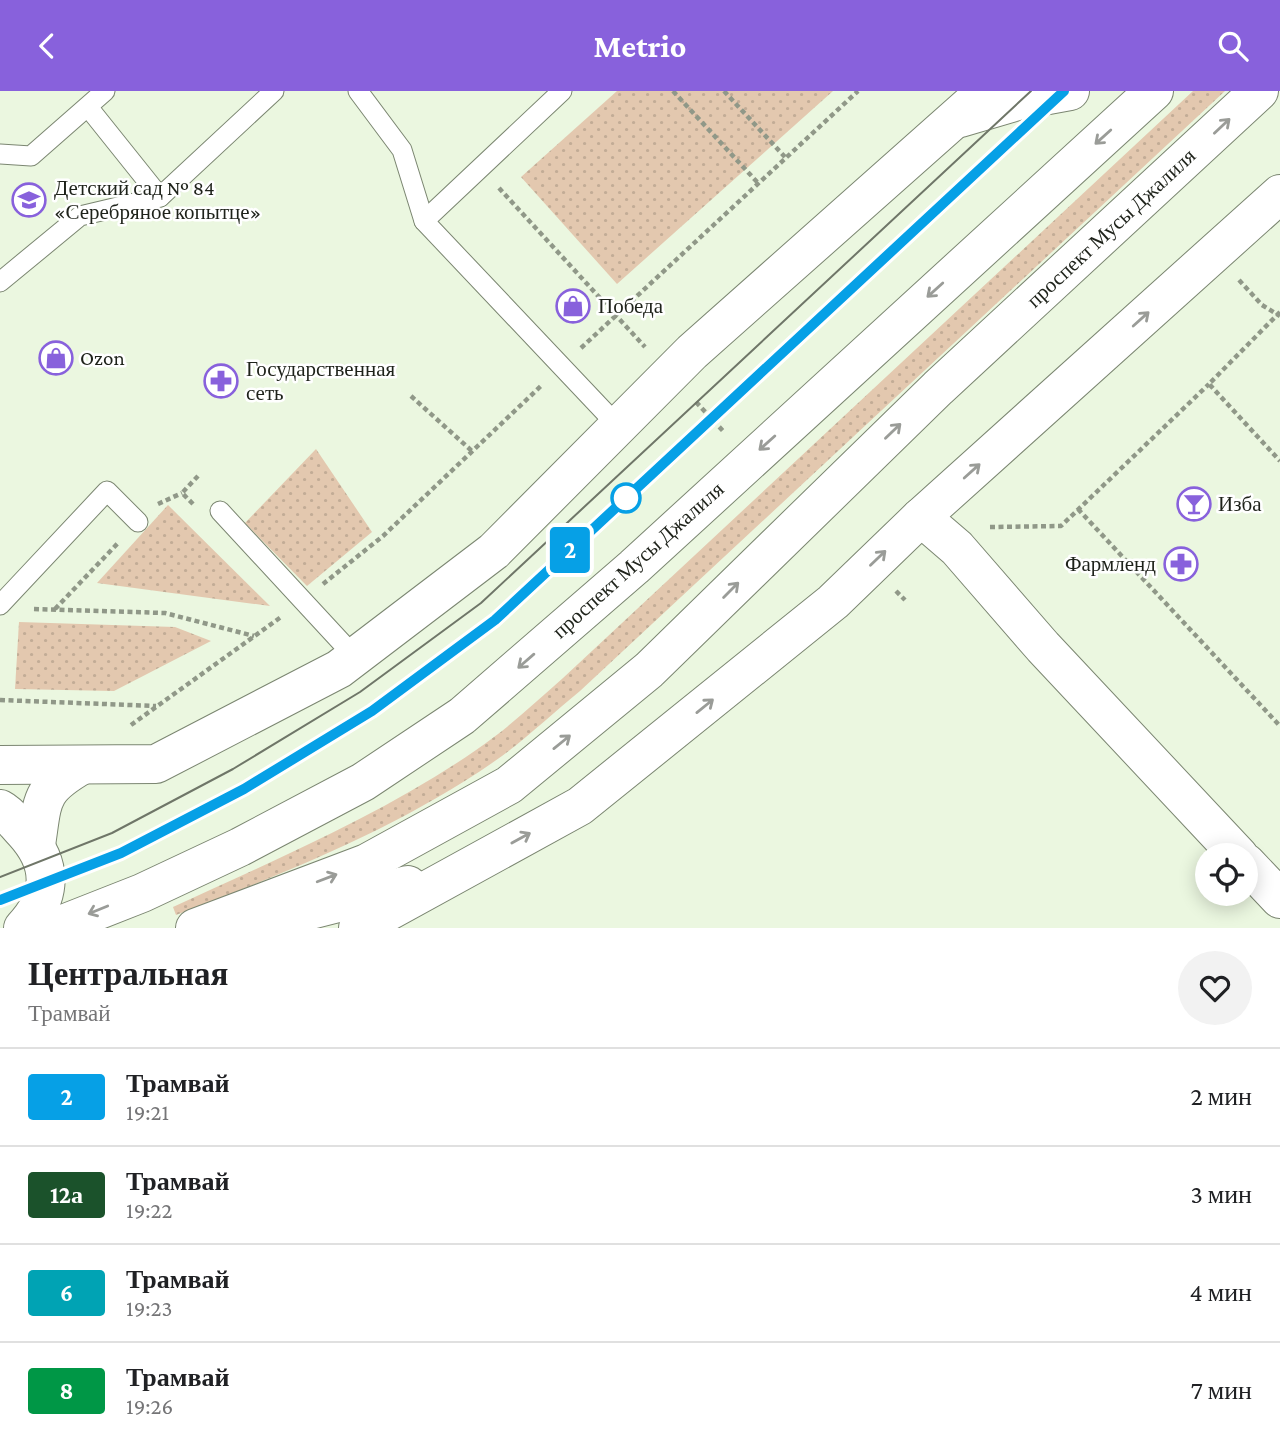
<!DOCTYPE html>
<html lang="ru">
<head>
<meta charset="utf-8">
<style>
	body { margin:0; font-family:"Crimson Pro",serif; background:#f2f2f2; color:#202124; height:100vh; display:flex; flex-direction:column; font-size:26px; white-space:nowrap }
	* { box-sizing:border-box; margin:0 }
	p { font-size:23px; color:#757577 }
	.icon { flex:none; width:38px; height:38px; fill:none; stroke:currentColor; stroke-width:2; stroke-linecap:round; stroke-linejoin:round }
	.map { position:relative; height:837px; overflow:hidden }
	.panel { display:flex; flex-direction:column; background:#fff; flex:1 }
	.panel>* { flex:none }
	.badge { padding:0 14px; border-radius:5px; font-size:24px; line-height:46px }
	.buttons { position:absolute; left:1195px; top:752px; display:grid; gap:14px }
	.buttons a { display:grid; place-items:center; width:63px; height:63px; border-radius:50%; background:#fff; box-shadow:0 4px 18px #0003; font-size:35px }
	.map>.badge { position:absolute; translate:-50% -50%; box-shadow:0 0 0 4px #fff }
	.round { display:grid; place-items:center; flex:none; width:74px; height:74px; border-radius:37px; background:#f2f2f2 }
	.overview { display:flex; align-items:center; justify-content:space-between; height:119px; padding:0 28px }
	h1 { font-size:33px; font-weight:700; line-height:52px }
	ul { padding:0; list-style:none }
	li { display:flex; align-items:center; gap:21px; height:98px; padding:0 28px; border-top:2px solid #e0e0e0 }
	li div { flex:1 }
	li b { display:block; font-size:26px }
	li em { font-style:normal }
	li .badge { min-width:77px; font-weight:700; text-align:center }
	header { display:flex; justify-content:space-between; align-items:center; height:91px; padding:0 28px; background:#8861dc; color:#fff; font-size:32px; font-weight:700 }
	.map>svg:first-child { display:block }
	.grass { fill:url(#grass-dots) }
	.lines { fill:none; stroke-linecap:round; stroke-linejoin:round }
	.service-casing { stroke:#7b8671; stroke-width:21 }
	.minor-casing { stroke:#7b8671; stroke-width:40 }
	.secondary-casing { stroke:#7b8671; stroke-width:40 }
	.primary-casing { stroke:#7b8671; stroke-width:40 }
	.path { stroke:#909888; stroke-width:4.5; stroke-dasharray:5 3.5; stroke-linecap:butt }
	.service { stroke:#fff; stroke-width:19 }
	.minor { stroke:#fff; stroke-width:38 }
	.secondary { stroke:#fff; stroke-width:38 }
	.primary { stroke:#fff; stroke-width:38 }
	.tram { stroke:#6f7668; stroke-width:2 }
	.oneway { stroke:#9a9c98 }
	.line-casing { stroke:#fff; stroke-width:16 }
	.line { stroke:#06a0e6; stroke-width:10 }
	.stop-dot { fill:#fff; stroke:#06a0e6; stroke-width:3.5 }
	.labels { text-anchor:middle; stroke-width:5; stroke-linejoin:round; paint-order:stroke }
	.poi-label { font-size:21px; fill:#1e221a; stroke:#fff; text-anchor:start }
	.street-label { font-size:21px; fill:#1e221a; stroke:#fff }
</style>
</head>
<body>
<header><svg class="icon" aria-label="back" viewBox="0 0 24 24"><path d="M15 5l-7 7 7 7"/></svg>Metrio<svg class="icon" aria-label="search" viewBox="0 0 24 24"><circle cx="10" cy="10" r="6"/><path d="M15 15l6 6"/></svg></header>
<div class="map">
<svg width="1280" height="837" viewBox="0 0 1280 837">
	<defs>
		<pattern id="grass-dots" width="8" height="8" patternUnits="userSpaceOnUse" patternTransform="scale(1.75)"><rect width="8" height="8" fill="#e3c8af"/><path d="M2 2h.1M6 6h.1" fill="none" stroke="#c2ac96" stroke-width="1.8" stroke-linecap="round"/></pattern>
	</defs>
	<rect width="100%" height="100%" fill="#ebf7e0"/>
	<!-- grass -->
	<g class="grass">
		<path d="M617,0H833L617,193L521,86Z"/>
		<path d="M1193,0H1225L580,600C554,621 529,645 502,665C404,735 288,781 176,824L173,816C277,768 402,715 494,646C518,628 540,607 563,587Z"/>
		<path d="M316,358L372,441L307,495L245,432Z"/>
		<path d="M168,414L270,515L97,492Z"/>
		<path d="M19,531L175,536L211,550L114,600L15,598Z"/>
	</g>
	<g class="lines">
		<defs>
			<g id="service">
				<path d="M358,0L402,59L424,130L617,334"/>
				<path d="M88,16L160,106"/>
				<path d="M0,63L31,65L105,0"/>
				<path d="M424,130L562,0"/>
				<path d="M0,191L80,125L160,106L274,0"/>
				<path d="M220,420L355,566"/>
				<path d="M0,514L107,400L138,431"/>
			</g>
			<g id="minor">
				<path d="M960,27L1021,9L1070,0"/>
				<path d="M921,426L957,457L1043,556L1239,765"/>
				<path d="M0,674L156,673L339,578L494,460L692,261L986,0"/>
				<path d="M36,754C43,708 39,699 82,674"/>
				<path d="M1246,772L1280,808"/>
				<path d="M240,837L408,794"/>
				<path d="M358,837L580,715L833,511L921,426L1280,103"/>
			</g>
			<path id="secondary" d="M0,718C10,723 16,733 24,741C53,773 53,805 23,837"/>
			<g id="primary">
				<path d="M53,837L142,802L240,756L363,691L462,625L634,476L1154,0"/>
				<path d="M195,837L367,772L509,694L649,579L938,297L1259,0"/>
			</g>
		</defs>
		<!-- service casing -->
		<use href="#service" class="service-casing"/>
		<!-- minor casing -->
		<use href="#minor" class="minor-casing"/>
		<!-- secondary casing -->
		<use href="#secondary" class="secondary-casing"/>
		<!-- primary casing -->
		<use href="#primary" class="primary-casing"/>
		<!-- path -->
		<g class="path">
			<path d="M673,0L758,92"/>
			<path d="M724,0L785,66"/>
			<path d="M499,97L645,256"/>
			<path d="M1239,189L1262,214L1280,225"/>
			<path d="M1280,221L1209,293L1280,370"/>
			<path d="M581,257L858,0"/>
			<path d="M411,305L473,361"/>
			<path d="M696,311L724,341"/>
			<path d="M158,413L182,402"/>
			<path d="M193,413L182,402L198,385"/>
			<path d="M1078,418L1280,635"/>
			<path d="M990,436L1061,435L1209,293"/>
			<path d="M323,493L383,445L542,294"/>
			<path d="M896,500L905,509"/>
			<path d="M34,518L165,522L254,545"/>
			<path d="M55,518L119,451"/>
			<path d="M0,609L156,615"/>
			<path d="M131,634L281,526"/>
		</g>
		<!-- service -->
		<use href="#service" class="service"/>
		<!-- minor -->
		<use href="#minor" class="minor"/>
		<!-- secondary -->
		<use href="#secondary" class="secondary"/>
		<!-- primary -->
		<use href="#primary" class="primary"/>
		<!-- tram -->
		<g class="tram">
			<path d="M0,786L112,742L233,678L360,601L481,512L1031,0"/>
			<path d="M0,809L121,762L244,698L372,620L495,529L1064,0"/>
		</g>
	</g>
	<!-- one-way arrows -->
	<defs><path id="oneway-shaft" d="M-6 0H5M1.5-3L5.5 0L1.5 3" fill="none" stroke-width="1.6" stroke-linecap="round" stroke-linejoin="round" transform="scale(1.75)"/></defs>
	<g class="oneway">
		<use href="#oneway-shaft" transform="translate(1222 35) rotate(-43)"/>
		<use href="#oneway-shaft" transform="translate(1103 46) rotate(138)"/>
		<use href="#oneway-shaft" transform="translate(935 199) rotate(138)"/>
		<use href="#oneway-shaft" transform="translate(1141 228) rotate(-42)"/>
		<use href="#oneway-shaft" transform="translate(893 340) rotate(-44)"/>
		<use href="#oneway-shaft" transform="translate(767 352) rotate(138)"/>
		<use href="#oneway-shaft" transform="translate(972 380) rotate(-42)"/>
		<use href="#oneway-shaft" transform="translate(878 467) rotate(-44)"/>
		<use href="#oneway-shaft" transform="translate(731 499) rotate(-45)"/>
		<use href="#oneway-shaft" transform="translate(526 570) rotate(139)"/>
		<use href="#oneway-shaft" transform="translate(705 615) rotate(-39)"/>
		<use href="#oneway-shaft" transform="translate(562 651) rotate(-39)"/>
		<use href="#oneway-shaft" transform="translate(521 747) rotate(-29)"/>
		<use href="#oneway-shaft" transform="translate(327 787) rotate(-21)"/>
		<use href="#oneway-shaft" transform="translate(98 819) rotate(158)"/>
	</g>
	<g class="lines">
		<defs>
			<path id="line" d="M0,809L121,762L244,698L372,620L495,529L1064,0"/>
		</defs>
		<!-- line casing -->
		<use href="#line" class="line-casing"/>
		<!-- line -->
		<use href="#line" class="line"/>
	</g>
	<!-- icons -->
	<defs>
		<symbol id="school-ring" viewBox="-11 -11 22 22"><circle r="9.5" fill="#fff" stroke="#8861dc" stroke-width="1.5"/><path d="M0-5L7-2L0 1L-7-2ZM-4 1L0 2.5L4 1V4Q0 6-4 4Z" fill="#8861dc"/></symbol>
		<symbol id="shop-ring" viewBox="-11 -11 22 22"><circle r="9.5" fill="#fff" stroke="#8861dc" stroke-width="1.5"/><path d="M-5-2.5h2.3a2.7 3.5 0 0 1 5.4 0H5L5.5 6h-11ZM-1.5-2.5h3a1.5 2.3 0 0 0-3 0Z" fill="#8861dc"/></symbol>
		<symbol id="pharmacy-ring" viewBox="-11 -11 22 22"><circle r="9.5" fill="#fff" stroke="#8861dc" stroke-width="1.5"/><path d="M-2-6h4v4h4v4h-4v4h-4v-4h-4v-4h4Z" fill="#8861dc"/></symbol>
		<symbol id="bar-ring" viewBox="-11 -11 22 22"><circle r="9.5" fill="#fff" stroke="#8861dc" stroke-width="1.5"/><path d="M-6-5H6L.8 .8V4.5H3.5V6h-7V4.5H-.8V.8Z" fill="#8861dc"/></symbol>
	</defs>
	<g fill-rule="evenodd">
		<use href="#school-ring" x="10" y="90" width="38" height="38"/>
		<use href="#shop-ring" x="554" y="196" width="38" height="38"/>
		<use href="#shop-ring" x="37" y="248" width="38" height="38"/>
		<use href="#pharmacy-ring" x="202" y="271" width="38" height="38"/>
		<use href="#bar-ring" x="1175" y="394" width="38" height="38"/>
		<use href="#pharmacy-ring" x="1162" y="454" width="38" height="38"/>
	</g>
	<!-- markers -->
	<circle class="stop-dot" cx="626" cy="407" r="14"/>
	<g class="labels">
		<!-- poi labels -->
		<g class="poi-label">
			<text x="54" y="104">Детский сад № 84<tspan x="54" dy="24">«Серебряное копытце»</tspan></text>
			<text x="598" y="222">Победа</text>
			<text x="80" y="274">Ozon</text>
			<text x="246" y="285">Государственная<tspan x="246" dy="24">сеть</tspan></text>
			<text x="1218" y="420">Изба</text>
			<text x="1156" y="480" text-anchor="end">Фармленд</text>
		</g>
		<!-- street labels -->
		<g class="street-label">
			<text transform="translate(1111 137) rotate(-43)" y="7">проспект Мусы Джалиля</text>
			<text transform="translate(638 469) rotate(-42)" y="7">проспект Мусы Джалиля</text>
		</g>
	</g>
</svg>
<div class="buttons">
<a><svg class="icon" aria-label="locate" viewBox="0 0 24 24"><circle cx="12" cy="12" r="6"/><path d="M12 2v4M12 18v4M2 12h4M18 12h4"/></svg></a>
</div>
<b class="badge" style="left:570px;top:459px;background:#06a0e6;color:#fff">2</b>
</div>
<section class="panel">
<div class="overview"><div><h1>Центральная</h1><p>Трамвай</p></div><a class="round"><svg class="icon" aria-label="heart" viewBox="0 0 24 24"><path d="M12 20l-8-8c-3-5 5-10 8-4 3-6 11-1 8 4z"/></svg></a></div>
<ul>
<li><span class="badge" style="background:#06a0e6;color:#fff">2</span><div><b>Трамвай</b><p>19:21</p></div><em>2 мин</em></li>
<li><span class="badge" style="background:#1b522b;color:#fff">12а</span><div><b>Трамвай</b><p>19:22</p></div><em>3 мин</em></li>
<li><span class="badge" style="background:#00a3b4;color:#fff">6</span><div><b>Трамвай</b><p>19:23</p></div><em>4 мин</em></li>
<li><span class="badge" style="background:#009746;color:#fff">8</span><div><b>Трамвай</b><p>19:26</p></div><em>7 мин</em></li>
</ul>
</section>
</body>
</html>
